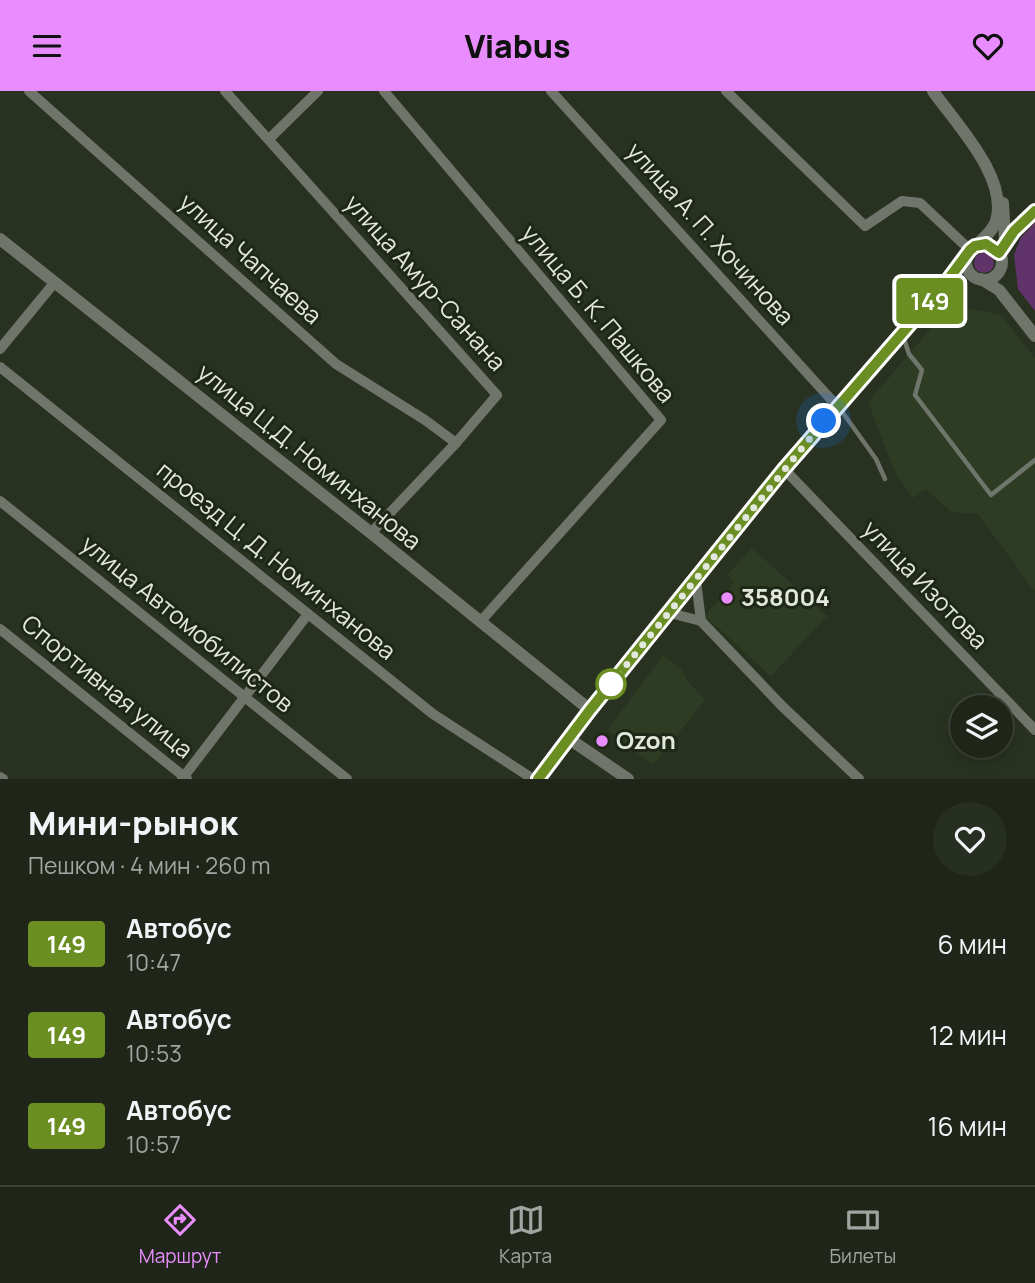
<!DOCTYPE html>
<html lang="ru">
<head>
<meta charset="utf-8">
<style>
	body { margin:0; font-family:Manrope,sans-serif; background:#272e22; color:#f1f3f6; height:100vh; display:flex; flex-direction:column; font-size:26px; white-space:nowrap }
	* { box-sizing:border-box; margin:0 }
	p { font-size:23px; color:#a1a5a2 }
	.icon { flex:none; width:38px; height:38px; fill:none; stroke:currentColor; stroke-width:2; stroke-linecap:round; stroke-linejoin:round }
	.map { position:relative; height:688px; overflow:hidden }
	.drawer { display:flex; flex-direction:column; background:#1f2619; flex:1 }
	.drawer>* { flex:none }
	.badge { padding:0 14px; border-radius:5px; font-size:24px; line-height:46px }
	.buttons { position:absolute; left:950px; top:604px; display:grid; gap:14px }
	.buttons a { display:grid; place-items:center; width:63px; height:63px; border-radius:50%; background:#1f2619; box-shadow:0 4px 10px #0003,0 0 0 2px #3c4338; font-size:35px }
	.you { position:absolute; width:35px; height:35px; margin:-18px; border:5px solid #fff; border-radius:50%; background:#1a73e8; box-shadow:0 0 0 10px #1a73e833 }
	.map>.badge { position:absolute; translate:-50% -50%; box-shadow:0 0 0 4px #fff }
	.round { display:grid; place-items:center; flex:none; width:74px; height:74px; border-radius:37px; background:#272e22 }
	.headline { display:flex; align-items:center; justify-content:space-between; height:119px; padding:0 28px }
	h1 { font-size:33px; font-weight:800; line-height:52px }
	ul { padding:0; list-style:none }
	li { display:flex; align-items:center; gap:21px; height:91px; padding:0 28px }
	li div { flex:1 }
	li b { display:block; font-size:26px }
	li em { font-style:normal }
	li .badge { min-width:77px; font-weight:700; text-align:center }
	header { display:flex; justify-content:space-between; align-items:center; height:91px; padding:0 28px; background:#e98dfe; color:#111; font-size:32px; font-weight:800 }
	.dock { display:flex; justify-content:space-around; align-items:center; height:98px; border-top:2px solid #3c4338; background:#1f2619; font-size:19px; color:#a1a5a2 }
	.dock a { display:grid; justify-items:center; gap:4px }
	.dock .current { color:#e98dfe }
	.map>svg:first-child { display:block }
	.built { fill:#2f3c24 }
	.green { fill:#60336a }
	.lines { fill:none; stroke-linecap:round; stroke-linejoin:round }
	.service { stroke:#70756c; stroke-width:4.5 }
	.minor { stroke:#70756c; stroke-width:10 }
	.tertiary { stroke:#70756c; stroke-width:12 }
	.line-casing { stroke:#fff; stroke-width:16 }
	.line { stroke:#6b8e23; stroke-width:10 }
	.walk { stroke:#e2e8dd; stroke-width:7; stroke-dasharray:0 12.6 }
	.poi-dot { fill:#e98dfe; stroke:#1f2817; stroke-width:2.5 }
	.stop-dot { fill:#fff; stroke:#6b8e23; stroke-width:3.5 }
	.labels { text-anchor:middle; stroke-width:6; stroke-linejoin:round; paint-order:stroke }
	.street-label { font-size:24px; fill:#e2e8dd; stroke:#1f2817 }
	.poi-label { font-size:24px; font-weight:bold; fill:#e2e8dd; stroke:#1f2817; text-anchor:start }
</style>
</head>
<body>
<header><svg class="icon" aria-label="menu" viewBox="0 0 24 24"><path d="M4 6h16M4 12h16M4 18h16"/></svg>Viabus<svg class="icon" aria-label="heart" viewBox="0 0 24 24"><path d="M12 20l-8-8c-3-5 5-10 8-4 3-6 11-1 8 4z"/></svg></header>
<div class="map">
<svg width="1035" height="688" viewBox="0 0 1035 688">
	<rect width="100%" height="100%" fill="#293221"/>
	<!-- built -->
	<g class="built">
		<path d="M951,214L1001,224L1035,267V501L978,423L951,421L926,398L913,407L897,386L868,311Z"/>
		<path d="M752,457L827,525L771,585L705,525L734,491L727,484Z"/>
		<path d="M663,564L682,579L687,589L705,609L653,674L608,639Z"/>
	</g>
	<!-- green -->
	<g class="green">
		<path d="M1035,132V220L1018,198L1014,164L1021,146Z"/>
		<circle cx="984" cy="172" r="10"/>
	</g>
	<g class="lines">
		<!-- service -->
		<g class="service">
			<path d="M902,242L909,263L922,279L915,304L991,404L1035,369"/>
			<path d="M838,315L876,368L885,388"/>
		</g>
		<!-- minor -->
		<g class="minor">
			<path d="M29,0L336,273L425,329L456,352"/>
			<path d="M225,0L497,304L456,352L371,442"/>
			<path d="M384,0L661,329L480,531"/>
			<path d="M551,0L837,315"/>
			<path d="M726,0L865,135L902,110L920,112L970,159"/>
			<path d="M269,48L318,0"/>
			<path d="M1005,153L1014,140L1035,120"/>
			<path d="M0,258L55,191"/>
			<path d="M0,276L433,623L533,688"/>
			<path d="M784,378L1035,639"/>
			<path d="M0,410L347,688"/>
			<path d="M696,490L701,530L782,615L859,688"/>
			<path d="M670,522L701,530"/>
			<path d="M0,538L187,688"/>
			<path d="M0,686L3,688"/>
			<path d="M182,688L308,523"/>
		</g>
		<!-- tertiary -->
		<g class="tertiary">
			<path d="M933,0C956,33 1009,87 996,130C993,140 983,148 975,155"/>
			<path d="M0,148L371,442L590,619"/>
			<circle cx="984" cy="171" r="18"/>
			<path d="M999,162L1005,149L1003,112"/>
			<path d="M981,188L999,199L1035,245"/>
			<path d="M568,647L628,688"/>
			<path d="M538,688L590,619L811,345L967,165"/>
		</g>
	</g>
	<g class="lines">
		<defs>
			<path id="line" d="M538,688L590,619L784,378L944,194L970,159L975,155L986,153L999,162L1014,140L1035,120"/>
		</defs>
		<!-- line casing -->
		<use href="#line" class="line-casing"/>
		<!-- line -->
		<use href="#line" class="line"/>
		<!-- walk -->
		<path class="walk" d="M611,593L824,330"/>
	</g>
	<!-- markers -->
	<g class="poi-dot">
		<circle cx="727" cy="507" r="7"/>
		<circle cx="602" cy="650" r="7"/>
	</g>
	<circle class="stop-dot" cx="611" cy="593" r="14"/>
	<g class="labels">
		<!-- street labels -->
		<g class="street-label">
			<text transform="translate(710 143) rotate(48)" y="8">улица А. П. Хочинова</text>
			<text transform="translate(250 168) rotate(42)" y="8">улица Чапчаева</text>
			<text transform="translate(425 192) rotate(48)" y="8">улица Амур-Санана</text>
			<text transform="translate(598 223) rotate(50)" y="8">улица Б. К. Пашкова</text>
			<text transform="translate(309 366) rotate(39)" y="8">улица Ц.Д. Номинханова</text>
			<text transform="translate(276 470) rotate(39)" y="8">проезд Ц. Д. Номинханова</text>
			<text transform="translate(925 494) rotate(46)" y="8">улица Изотова</text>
			<text transform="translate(187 533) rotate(39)" y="8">улица Автомобилистов</text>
			<text transform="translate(107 596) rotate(39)" y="8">Спортивная улица</text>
		</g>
		<!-- poi labels -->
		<g class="poi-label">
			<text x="741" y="515">358004</text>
			<text x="616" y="658">Ozon</text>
		</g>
	</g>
</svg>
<div class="buttons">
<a><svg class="icon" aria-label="layers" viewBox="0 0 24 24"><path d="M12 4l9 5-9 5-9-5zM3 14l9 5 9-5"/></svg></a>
</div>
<div class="you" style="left:824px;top:330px"></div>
<b class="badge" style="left:930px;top:210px;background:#6b8e23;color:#fff">149</b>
</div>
<section class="drawer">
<div class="headline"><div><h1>Мини-рынок</h1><p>Пешком · 4 мин · 260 m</p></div><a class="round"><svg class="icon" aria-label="heart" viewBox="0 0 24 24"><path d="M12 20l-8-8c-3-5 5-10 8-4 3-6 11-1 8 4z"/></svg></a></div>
<ul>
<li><span class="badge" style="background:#6b8e23;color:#fff">149</span><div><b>Автобус</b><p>10:47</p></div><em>6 мин</em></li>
<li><span class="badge" style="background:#6b8e23;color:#fff">149</span><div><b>Автобус</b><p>10:53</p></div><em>12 мин</em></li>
<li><span class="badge" style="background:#6b8e23;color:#fff">149</span><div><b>Автобус</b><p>10:57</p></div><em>16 мин</em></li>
</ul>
</section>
<nav class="dock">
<a class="current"><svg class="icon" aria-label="directions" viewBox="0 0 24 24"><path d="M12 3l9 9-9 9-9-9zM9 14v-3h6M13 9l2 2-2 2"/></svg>Маршрут</a>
<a><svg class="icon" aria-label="map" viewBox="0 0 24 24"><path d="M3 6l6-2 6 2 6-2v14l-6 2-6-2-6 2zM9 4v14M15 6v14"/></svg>Карта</a>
<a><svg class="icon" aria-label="tickets" viewBox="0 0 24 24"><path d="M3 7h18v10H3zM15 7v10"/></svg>Билеты</a>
</nav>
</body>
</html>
